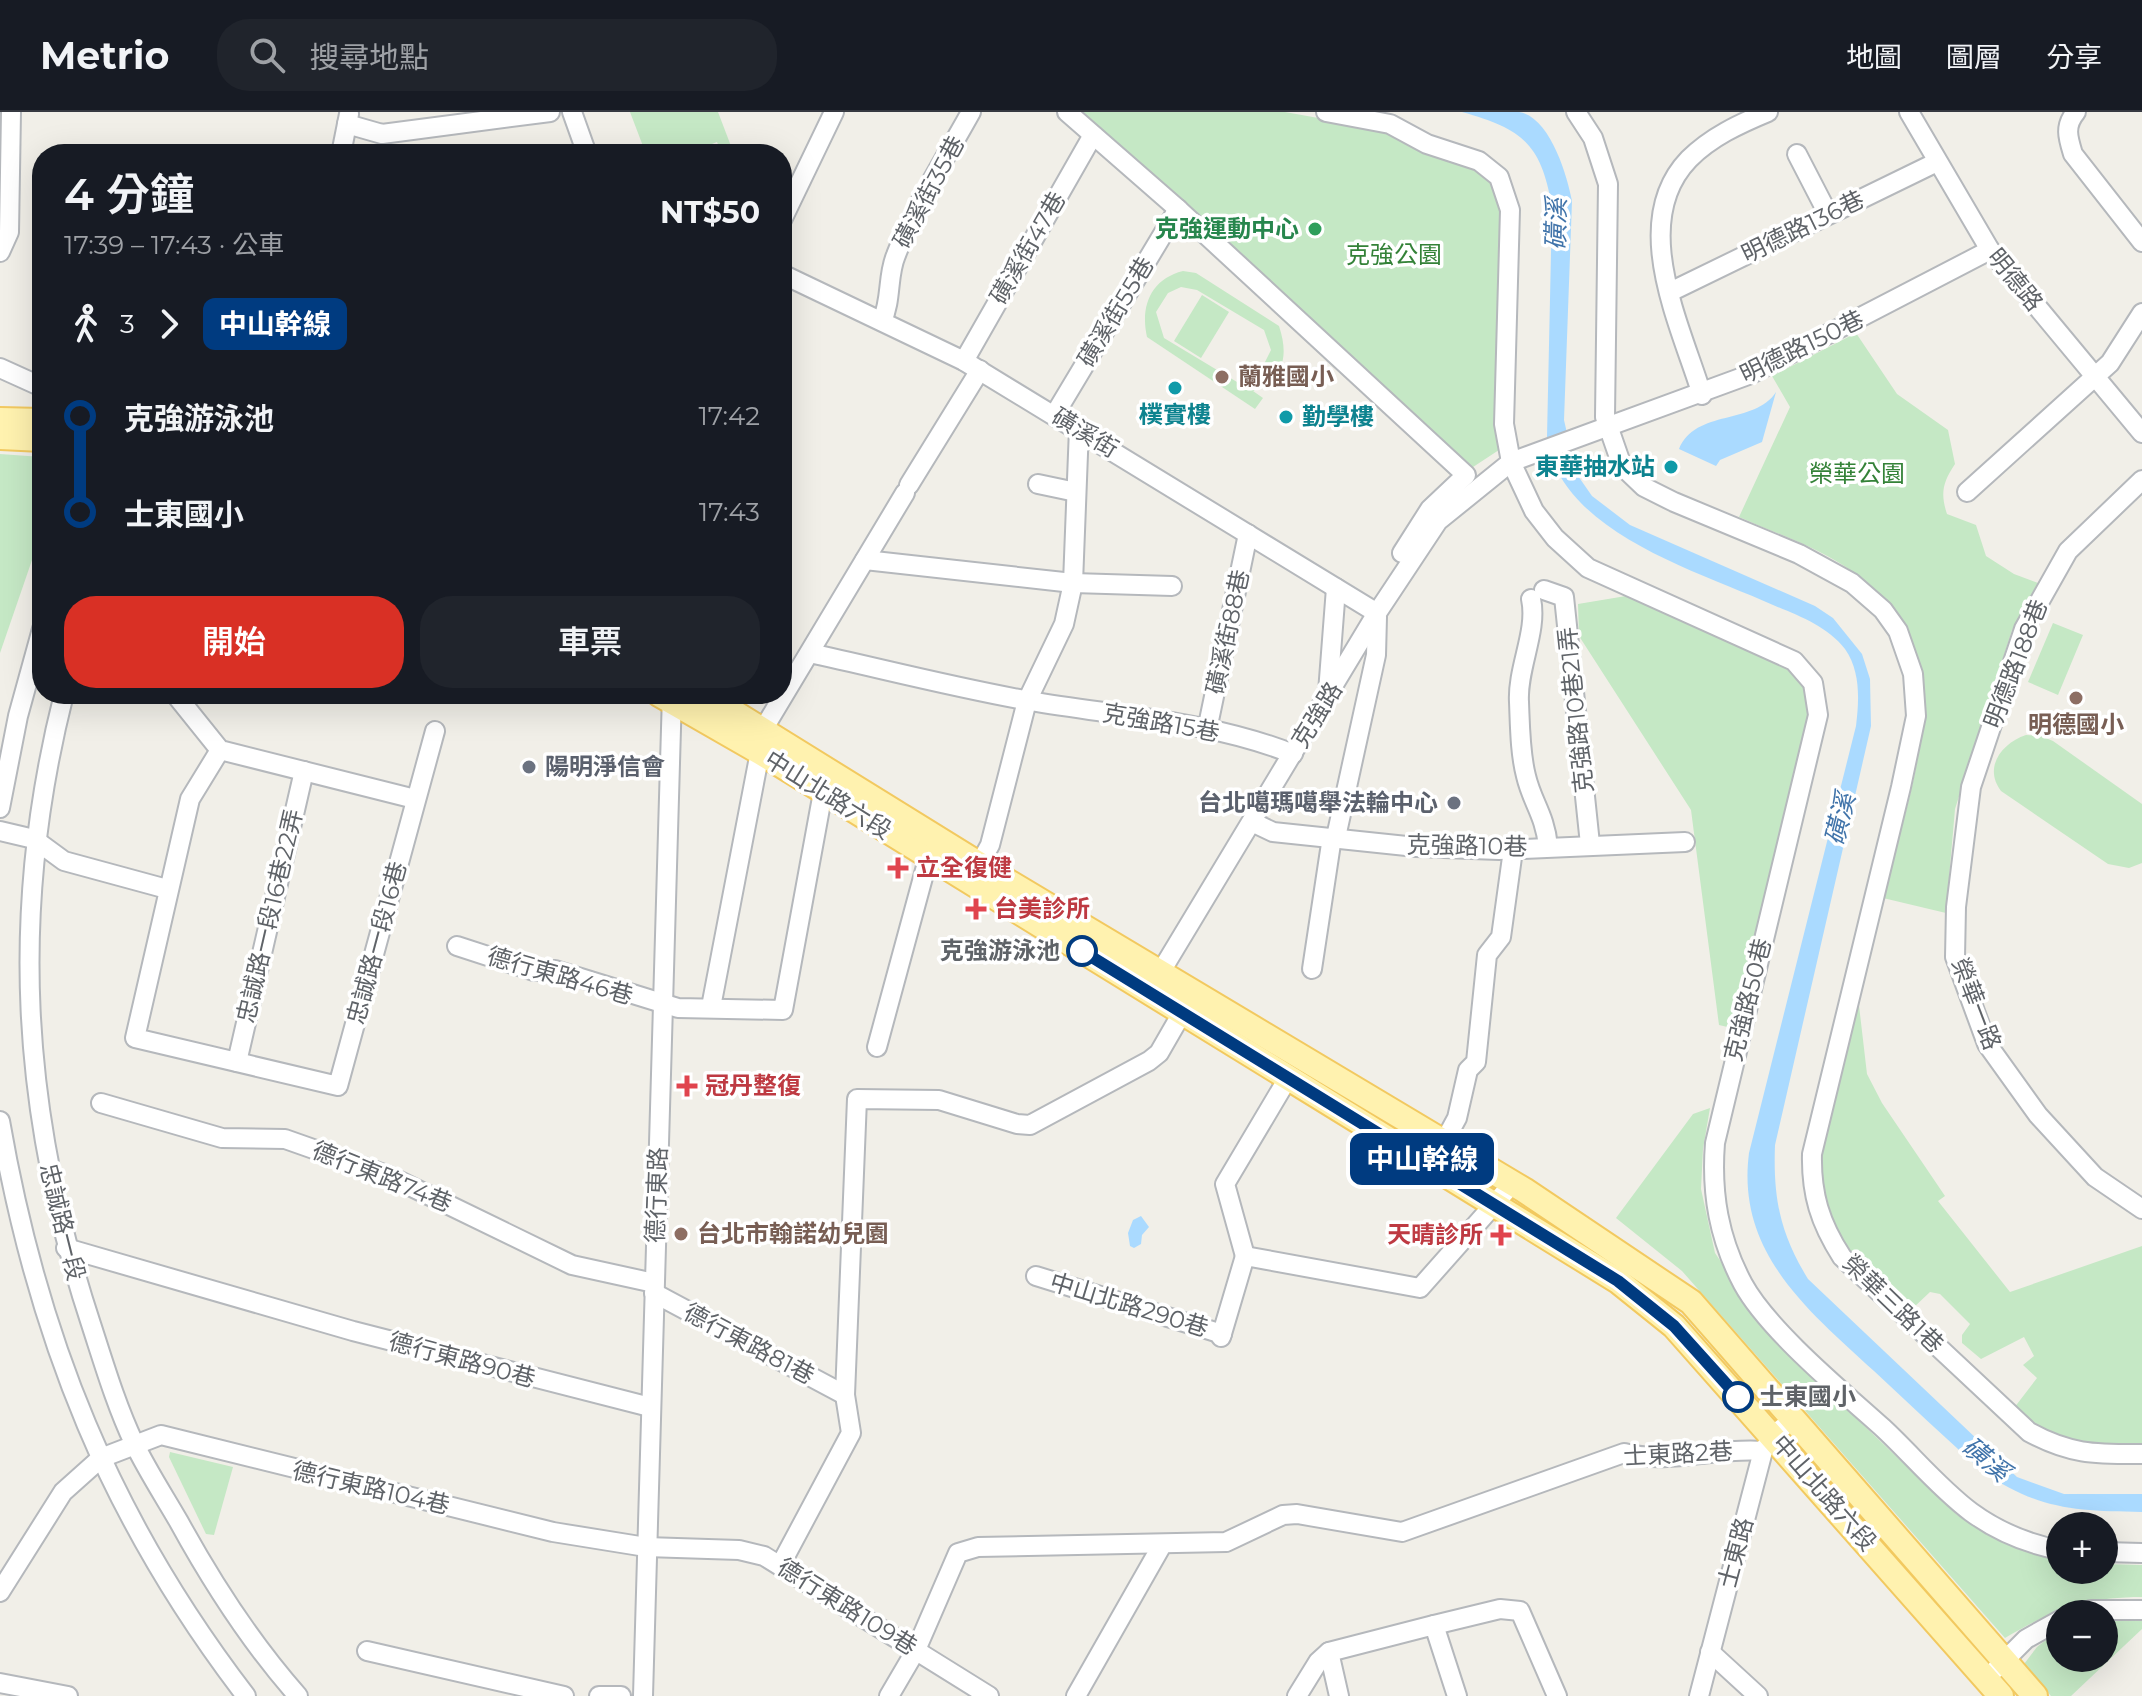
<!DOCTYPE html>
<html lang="zh-TW">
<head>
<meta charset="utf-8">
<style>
	body { margin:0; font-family:Montserrat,"Noto Sans TC",sans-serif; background:#20242c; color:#f1f3f6; height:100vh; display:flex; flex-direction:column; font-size:30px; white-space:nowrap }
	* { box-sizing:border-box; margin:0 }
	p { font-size:26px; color:#9ea1a6 }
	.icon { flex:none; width:44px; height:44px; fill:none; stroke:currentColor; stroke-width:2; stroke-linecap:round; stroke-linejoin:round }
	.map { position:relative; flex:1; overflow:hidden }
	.drawer { position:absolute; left:32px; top:32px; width:760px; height:560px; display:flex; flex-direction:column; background:#171b24; border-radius:32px; box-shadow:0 8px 32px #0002 }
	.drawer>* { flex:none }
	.badge { padding:0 16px; border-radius:12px; font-size:28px; line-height:52px }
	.controls { position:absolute; left:2046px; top:1400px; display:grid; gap:16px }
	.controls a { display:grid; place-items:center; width:72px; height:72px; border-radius:50%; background:#171b24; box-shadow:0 8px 32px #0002; font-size:40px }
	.map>.badge { position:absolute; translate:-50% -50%; box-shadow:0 0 0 4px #fff }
	.legs { display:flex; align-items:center; gap:12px; height:88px; padding:0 32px; font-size:26px }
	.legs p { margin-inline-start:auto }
	.headline { display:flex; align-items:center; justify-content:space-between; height:136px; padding:0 32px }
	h1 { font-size:44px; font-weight:600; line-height:60px }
	.button { display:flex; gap:16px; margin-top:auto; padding:16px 32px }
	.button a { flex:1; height:92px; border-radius:32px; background:#d93025; color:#fff; font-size:32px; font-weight:600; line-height:92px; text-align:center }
	.button a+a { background:#20242c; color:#f1f3f6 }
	ul { padding:0 32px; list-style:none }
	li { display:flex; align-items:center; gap:28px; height:96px; font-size:30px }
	li i { display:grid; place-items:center; width:12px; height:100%; margin:0 10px; background:currentColor }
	li i::after { content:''; width:20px; height:20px; margin:-10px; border:6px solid; border-radius:50%; background:#171b24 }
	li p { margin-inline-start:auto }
	li:first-child i { background:linear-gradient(#0000 50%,currentColor 0) }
	li:last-child i { background:linear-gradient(currentColor 50%,#0000 0) }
	header { display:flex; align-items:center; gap:48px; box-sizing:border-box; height:112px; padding:0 40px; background:#171b24; border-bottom:2px solid #363941 }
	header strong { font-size:38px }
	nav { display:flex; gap:44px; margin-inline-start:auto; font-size:28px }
	.search { width:560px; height:72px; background:#20242c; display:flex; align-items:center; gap:20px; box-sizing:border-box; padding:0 28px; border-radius:32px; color:#9ea1a6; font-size:30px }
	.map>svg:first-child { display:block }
	.green { fill:#c5e8c5; fill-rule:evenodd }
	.water { fill:#aadaff }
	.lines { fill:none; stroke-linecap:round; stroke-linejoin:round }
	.minor-casing { stroke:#b5b8bc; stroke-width:22 }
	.major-casing { stroke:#f2c960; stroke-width:28 }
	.minor { stroke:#fff; stroke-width:18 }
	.major { stroke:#fff2af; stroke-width:24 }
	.line-1-casing { stroke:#fff; stroke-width:18 }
	.line-1 { stroke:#003b80; stroke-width:12 }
	.leisure-dot { fill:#2e9e5b; stroke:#fff; stroke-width:3 }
	.education-dot { fill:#8d6e63; stroke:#fff; stroke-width:3 }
	.culture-dot { fill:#0f9aa8; stroke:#fff; stroke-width:3 }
	.worship-dot { fill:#6b7280; stroke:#fff; stroke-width:3 }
	.health-dot { fill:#e0444e; stroke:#fff; stroke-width:3 }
	.stop-1-dot { fill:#fff; stroke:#003b80; stroke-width:4 }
	.labels { text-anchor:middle; stroke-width:7; stroke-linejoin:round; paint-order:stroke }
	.street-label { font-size:24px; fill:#5f6368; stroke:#fff }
	.leisure-label { font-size:24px; font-weight:bold; fill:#27864d; stroke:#fff; text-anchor:end }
	.park-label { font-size:24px; fill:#348238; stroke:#fff }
	.education-label { font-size:24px; font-weight:bold; fill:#785e54; stroke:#fff; text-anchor:start }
	.culture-label { font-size:24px; font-weight:bold; fill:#0d838f; stroke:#fff }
	.worship-label { font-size:24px; font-weight:bold; fill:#5b616d; stroke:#fff; text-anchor:start }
	.health-label { font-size:24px; font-weight:bold; fill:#be3a42; stroke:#fff; text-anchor:start }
	.stop-label { font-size:24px; font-weight:bold; fill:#5f6368; stroke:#fff; text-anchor:end }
	.water-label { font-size:26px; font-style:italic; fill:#4174aa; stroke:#fff }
</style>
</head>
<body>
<header>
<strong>Metrio</strong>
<div class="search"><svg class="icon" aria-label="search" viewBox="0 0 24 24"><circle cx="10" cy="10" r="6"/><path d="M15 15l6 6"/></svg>搜尋地點</div>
<nav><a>地圖</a><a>圖層</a><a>分享</a></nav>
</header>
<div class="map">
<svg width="2142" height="1584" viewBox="0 0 2142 1584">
	<rect width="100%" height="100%" fill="#f1efe8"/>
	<!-- green -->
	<g class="green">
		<path d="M630,0H718L734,42H722L717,30L687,42H646Z"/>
		<path d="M1083,0H1285L1385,18L1422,41L1484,61L1502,84V336L1470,357Z"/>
		<path d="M1183,159L1196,161L1279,214C1289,244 1284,267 1253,279L1263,286L1255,297L1147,225C1140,194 1151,167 1183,159ZM1181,175L1197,178L1264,218L1271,238L1260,260L1237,270L1164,226L1156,200L1168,181Z"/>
		<path d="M1202,183L1229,200L1201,246L1174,229Z"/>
		<path d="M1856,221L1897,282L1948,318L1955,352C1943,370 1940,381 1947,402L1976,413L1986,444L2014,462L2038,471L2012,518L1955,697L1946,801L1883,786C1910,672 1969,546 1854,461C1821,436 1777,422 1739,405L1790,295L1772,264Z"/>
		<path d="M0,342L42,345V419L0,541Z"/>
		<path d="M1632,483L1789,554L1809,579L1811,602L1736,917L1719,913L1691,698L1579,524L1578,492Z"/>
		<path d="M2053,511L2083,523L2058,583L2028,570Z"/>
		<path d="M2026,623L2041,624L2053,629L2142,692V751L2129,756L2108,752L2001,679C1983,655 2002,631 2026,623Z"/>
		<path d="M1858,885L1867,962L1882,991L1945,1084L1938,1089L2010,1180L2142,1134V1337C2084,1334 2059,1335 2014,1296L2037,1266L2023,1253L2034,1244L2024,1225L1981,1247L1962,1231V1223L1970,1212L1940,1182L1930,1180L1912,1197C1893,1179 1849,1144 1838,1123C1799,1053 1840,958 1858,885Z"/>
		<path d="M1710,996L1703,1037L1701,1077L1715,1141L1771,1224L1956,1402C1989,1426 2020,1440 2060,1449V1458H2104V1452L2142,1453V1485C2085,1485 2053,1498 2005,1526L1682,1159L1616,1106L1693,1002Z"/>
		<path d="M170,1340L233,1355L214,1423L206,1422L169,1345Z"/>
		<path d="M2119,1505H2142V1517L2071,1584H2051L2024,1552L2037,1535L2060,1517V1546H2104V1507Z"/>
	</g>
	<!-- water -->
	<g class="water">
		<path d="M1462,0C1480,0 1501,0 1519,0C1550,5 1567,63 1572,89L1564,308L1576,361L1592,384L1630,413L1815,494L1833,506L1862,542L1870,567L1871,614L1775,1033C1773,1086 1780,1121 1808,1167L2017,1365L2064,1382H2142V1400C2076,1399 2038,1398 1982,1359C1946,1326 1910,1293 1874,1259C1809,1199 1736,1141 1749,1041L1856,614C1859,589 1861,560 1845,537C1827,514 1799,504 1773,493C1698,459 1559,420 1547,325L1552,95C1541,31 1522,17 1462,0Z"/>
		<path d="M1776,280L1762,330L1720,348L1716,354L1679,337C1695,297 1755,313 1776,280Z"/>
		<path d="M1141,1104L1149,1115L1142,1123L1141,1132L1134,1136L1130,1134L1128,1121L1133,1108Z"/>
	</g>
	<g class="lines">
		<defs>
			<g id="minor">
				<path d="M572,0L587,42"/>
				<path d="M1067,0L1178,97L1466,363L1430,397L1402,441"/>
				<path d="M1326,0L1390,12L1427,32L1479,49L1499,65L1510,98L1504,312L1511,350L1534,399L1555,426L1588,456L1794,549L1813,571L1818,603L1715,1031C1711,1082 1719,1127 1743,1172C1768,1218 1843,1280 1883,1316C1912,1343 1939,1376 1971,1400C1997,1419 2028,1432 2060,1438"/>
				<path d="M1576,0L1593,26L1608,72L1605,305L1622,354L1644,375L1674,390L1799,442L1852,471L1883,498L1898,519L1913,562L1916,604L1901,675L1812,1042C1811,1082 1820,1111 1842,1145L2029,1320C2071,1343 2096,1342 2142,1342"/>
				<path d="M1909,0L1990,138L2142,321"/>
				<path d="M2076,0C2064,14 2068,26 2073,42L2142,130"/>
				<path d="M347,12L382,22L550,0"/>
				<path d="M341,42L349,2"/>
				<path d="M1797,42L1828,102"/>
				<path d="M782,108L834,0"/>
				<path d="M0,140L9,120L11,0"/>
				<path d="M782,162L964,249L1377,501"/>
				<path d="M1670,180L1937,50"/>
				<path d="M882,209C892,187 887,164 896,143C915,93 945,47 971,0"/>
				<path d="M964,249L1093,23"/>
				<path d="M0,256L42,275"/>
				<path d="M1702,283C1681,214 1628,110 1689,47C1711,25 1739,12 1768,0"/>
				<path d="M1055,302L1178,97"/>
				<path d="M2142,368L2068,439L2024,517L1971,675L1956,795L1955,845L1987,932L2038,1003L2095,1065L2142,1097"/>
				<path d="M1038,372L1076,380"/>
				<path d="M909,373L980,258"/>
				<path d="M1967,380L2110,251L2142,201"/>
				<path d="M865,448L1073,471L1172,474"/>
				<path d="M1544,478L1564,485L1590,732"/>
				<path d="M1531,487C1538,519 1517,556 1519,590C1520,614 1520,641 1526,664C1532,690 1545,703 1548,734"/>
				<path d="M810,541C883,557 956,576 1030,589C1117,604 1211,609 1293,642"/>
				<path d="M1328,580L1336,476"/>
				<path d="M64,582C9,799 21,1000 91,1212C104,1252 116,1293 134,1331C147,1358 164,1384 179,1410C213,1472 251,1531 298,1584"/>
				<path d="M175,582L220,638L415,687"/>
				<path d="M764,616L905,381"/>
				<path d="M1207,618L1248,422"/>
				<path d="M220,638L190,687L135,926L338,974L435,619"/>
				<path d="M0,696L18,604L42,517"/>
				<path d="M1252,710L1273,720L1416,735L1499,738L1685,730"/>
				<path d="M0,719L34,727L64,749L167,777"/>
				<path d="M1336,725L1376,543L1377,505"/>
				<path d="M974,762L990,733L1027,589L1064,512L1073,471L1079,316"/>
				<path d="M457,834L534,859L555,858L678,896L783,898L823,680"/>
				<path d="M1312,857L1332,725"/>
				<path d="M1154,871L1377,501L1438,409L1511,350L1751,262L1990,138"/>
				<path d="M711,895L760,640"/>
				<path d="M877,935L928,747"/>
				<path d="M237,950L304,659"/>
				<path d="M101,991L222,1026L285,1027L387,1063L572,1153L654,1171"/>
				<path d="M0,1009C38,1228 111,1408 246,1584"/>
				<path d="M1444,1030L1457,1006L1468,958L1476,950L1487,843L1501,825L1513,738"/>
				<path d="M66,1136L353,1219L650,1295"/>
				<path d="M1245,1144L1420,1176L1513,1071"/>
				<path d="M1245,1144L1225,1072L1288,966"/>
				<path d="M1036,1164L1222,1222"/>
				<path d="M654,1181L845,1283"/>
				<path d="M1221,1225L1245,1144"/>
				<path d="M2104,1440L2142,1441"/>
				<path d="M781,1452L851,1321L845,1283L857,987L939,988L1017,1012L1030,1013L1149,949L1159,941L1182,901"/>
				<path d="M0,1480L63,1380L101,1346L161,1323L553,1420L646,1435L739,1438L764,1444L989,1584"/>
				<path d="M2079,1502L2091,1498H2142"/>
				<path d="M1434,1513L1500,1497L1520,1499L1557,1584"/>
				<path d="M367,1539L564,1584"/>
				<path d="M1329,1540L1339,1584"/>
				<path d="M1710,1540L1758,1584"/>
				<path d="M1996,1557L2026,1527L2060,1508"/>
				<path d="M0,1571L68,1584"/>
				<path d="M599,1584H621"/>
				<path d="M643,1584L672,582"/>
				<path d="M889,1584L916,1538L958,1441L978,1435L1226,1430L1283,1403L1297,1402L1402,1420L1624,1341C1669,1353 1716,1335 1763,1339"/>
				<path d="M1076,1584L1162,1433"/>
				<path d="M1297,1584L1318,1550L1329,1540L1434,1513L1457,1584"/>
				<path d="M1699,1584L1763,1339L1773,1323L1791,1309"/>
			</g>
			<g id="major">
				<path d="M0,308L42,309"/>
				<path d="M0,325L42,327"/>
				<path d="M659,582L760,640L1618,1169L1674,1214L2001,1584"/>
				<path d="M704,582L980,753L1524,1078L1691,1190L2035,1584"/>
			</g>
		</defs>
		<!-- minor casing -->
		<use href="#minor" class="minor-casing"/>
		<!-- major casing -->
		<use href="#major" class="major-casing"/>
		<!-- minor -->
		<use href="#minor" class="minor"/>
		<!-- major -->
		<use href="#major" class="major"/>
	</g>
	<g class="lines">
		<defs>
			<path id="line-1" d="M1082,839L1618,1169L1674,1214L1738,1285"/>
		</defs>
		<!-- line-1 casing -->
		<use href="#line-1" class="line-1-casing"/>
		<!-- line-1 -->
		<use href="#line-1" class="line-1"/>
	</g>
	<!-- markers -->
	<circle class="leisure-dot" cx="1315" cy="117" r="8"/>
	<g class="education-dot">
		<circle cx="1222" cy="265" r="8"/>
		<circle cx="2076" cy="586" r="8"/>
		<circle cx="681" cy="1122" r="8"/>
	</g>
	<g class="culture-dot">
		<circle cx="1175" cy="276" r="8"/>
		<circle cx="1286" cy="305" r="8"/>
		<circle cx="1671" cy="355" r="8"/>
	</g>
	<g class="worship-dot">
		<circle cx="529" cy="655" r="8"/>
		<circle cx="1454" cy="691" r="8"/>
	</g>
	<g class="health-dot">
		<path d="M894 744h8v8h8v8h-8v8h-8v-8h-8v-8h8z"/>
		<path d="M972 785h8v8h8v8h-8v8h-8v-8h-8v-8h8z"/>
		<path d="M683 962h8v8h8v8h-8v8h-8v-8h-8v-8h8z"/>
		<path d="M1497 1111h8v8h8v8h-8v8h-8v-8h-8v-8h8z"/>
	</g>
	<g class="stop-1-dot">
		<circle cx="1082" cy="839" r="14"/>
		<circle cx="1738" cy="1285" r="14"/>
	</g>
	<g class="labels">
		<!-- street labels -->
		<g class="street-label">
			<text transform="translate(929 80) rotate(-62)" y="8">磺溪街35巷</text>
			<text transform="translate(1803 115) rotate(-26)" y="8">明德路136巷</text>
			<text transform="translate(1028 136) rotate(-60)" y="8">磺溪街47巷</text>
			<text transform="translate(2015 168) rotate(51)" y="8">明德路</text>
			<text transform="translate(1116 200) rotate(-59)" y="8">磺溪街55巷</text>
			<text transform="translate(1802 235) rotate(-26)" y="8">明德路150巷</text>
			<text transform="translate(1085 321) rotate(31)" y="8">磺溪街</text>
			<text transform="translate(1228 520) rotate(-78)" y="8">磺溪街88巷</text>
			<text transform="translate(2016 552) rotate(-69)" y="8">明德路188巷</text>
			<text transform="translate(1576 598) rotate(-96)" y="8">克強路10巷21弄</text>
			<text transform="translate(1317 603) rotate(-58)" y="8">克強路</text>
			<text transform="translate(1161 611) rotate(10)" y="8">克強路15巷</text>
			<text transform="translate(828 683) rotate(32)" y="8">中山北路六段</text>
			<text transform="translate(1467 734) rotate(1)" y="8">克強路10巷</text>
			<text transform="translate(270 804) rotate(-77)" y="8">忠誠路一段16巷22弄</text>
			<text transform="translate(377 831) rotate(-75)" y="8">忠誠路一段16巷</text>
			<text transform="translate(560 864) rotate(16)" y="8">德行東路46巷</text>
			<text transform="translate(1748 888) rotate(-76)" y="8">克強路50巷</text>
			<text transform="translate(1976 892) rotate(69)" y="8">榮華一路</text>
			<text transform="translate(382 1065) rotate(22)" y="8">德行東路74巷</text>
			<text transform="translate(657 1083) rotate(-88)" y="8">德行東路</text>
			<text transform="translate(62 1110) rotate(76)" y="8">忠誠路一段</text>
			<text transform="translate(1893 1192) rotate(44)" y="8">榮華三路1巷</text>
			<text transform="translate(1129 1193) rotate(17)" y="8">中山北路290巷</text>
			<text transform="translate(749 1232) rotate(28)" y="8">德行東路81巷</text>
			<text transform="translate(462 1248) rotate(15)" y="8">德行東路90巷</text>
			<text transform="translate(1678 1342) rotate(-3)" y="8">士東路2巷</text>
			<text transform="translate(371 1376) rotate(13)" y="8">德行東路104巷</text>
			<text transform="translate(1824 1381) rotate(49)" y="8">中山北路六段</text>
			<text transform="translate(1736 1441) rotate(-75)" y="8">士東路</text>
			<text transform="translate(847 1495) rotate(32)" y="8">德行東路109巷</text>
		</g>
		<!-- leisure labels -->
		<g class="leisure-label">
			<text x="1299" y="125">克強運動中心</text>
		</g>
		<!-- park labels -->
		<g class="park-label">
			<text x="1394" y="151">克強公園</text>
			<text x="1857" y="370">榮華公園</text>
		</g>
		<!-- education labels -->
		<g class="education-label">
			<text x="1238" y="273">蘭雅國小</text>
			<text x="2076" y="621" text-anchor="middle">明德國小</text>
			<text x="697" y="1130">台北市翰諾幼兒園</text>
		</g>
		<!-- culture labels -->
		<g class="culture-label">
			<text x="1175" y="311">樸實樓</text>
			<text x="1302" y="313" text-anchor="start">勤學樓</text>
			<text x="1655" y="363" text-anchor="end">東華抽水站</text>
		</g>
		<!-- worship labels -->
		<g class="worship-label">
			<text x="545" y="663">陽明淨信會</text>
			<text x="1438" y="699" text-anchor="end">台北噶瑪噶舉法輪中心</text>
		</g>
		<!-- health labels -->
		<g class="health-label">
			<text x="916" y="764">立全復健</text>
			<text x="994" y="805">台美診所</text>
			<text x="705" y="982">冠丹整復</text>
			<text x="1483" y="1131" text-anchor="end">天晴診所</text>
		</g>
		<!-- stop labels -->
		<g class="stop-label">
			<text x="1060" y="847">克強游泳池</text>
			<text x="1760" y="1293" text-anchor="start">士東國小</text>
		</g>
		<!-- water labels -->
		<g class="water-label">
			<text transform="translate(1556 112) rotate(-89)" y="9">磺溪</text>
			<text transform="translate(1840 707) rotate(-76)" y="9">磺溪</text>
			<text transform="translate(1986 1347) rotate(40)" y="9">磺溪</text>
		</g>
	</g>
</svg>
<div class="controls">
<a>+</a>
<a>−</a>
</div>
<b class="badge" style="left:1422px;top:1047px;background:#003b80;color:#fff">中山幹線</b>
<section class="drawer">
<div class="headline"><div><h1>4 分鐘</h1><p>17:39 – 17:43 · 公車</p></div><b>NT$50</b></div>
<div class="legs"><svg class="icon" aria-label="walk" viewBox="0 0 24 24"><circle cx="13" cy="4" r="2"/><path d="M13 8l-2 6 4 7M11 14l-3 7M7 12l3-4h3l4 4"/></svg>3<svg class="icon" aria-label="forward" viewBox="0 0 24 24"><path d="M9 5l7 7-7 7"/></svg><b class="badge" style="background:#003b80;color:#fff">中山幹線</b></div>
<ul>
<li><i style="color:#003b80"></i><b>克強游泳池</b><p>17:42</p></li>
<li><i style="color:#003b80"></i><b>士東國小</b><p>17:43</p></li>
</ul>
<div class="button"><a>開始</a><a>車票</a></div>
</section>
</div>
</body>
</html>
